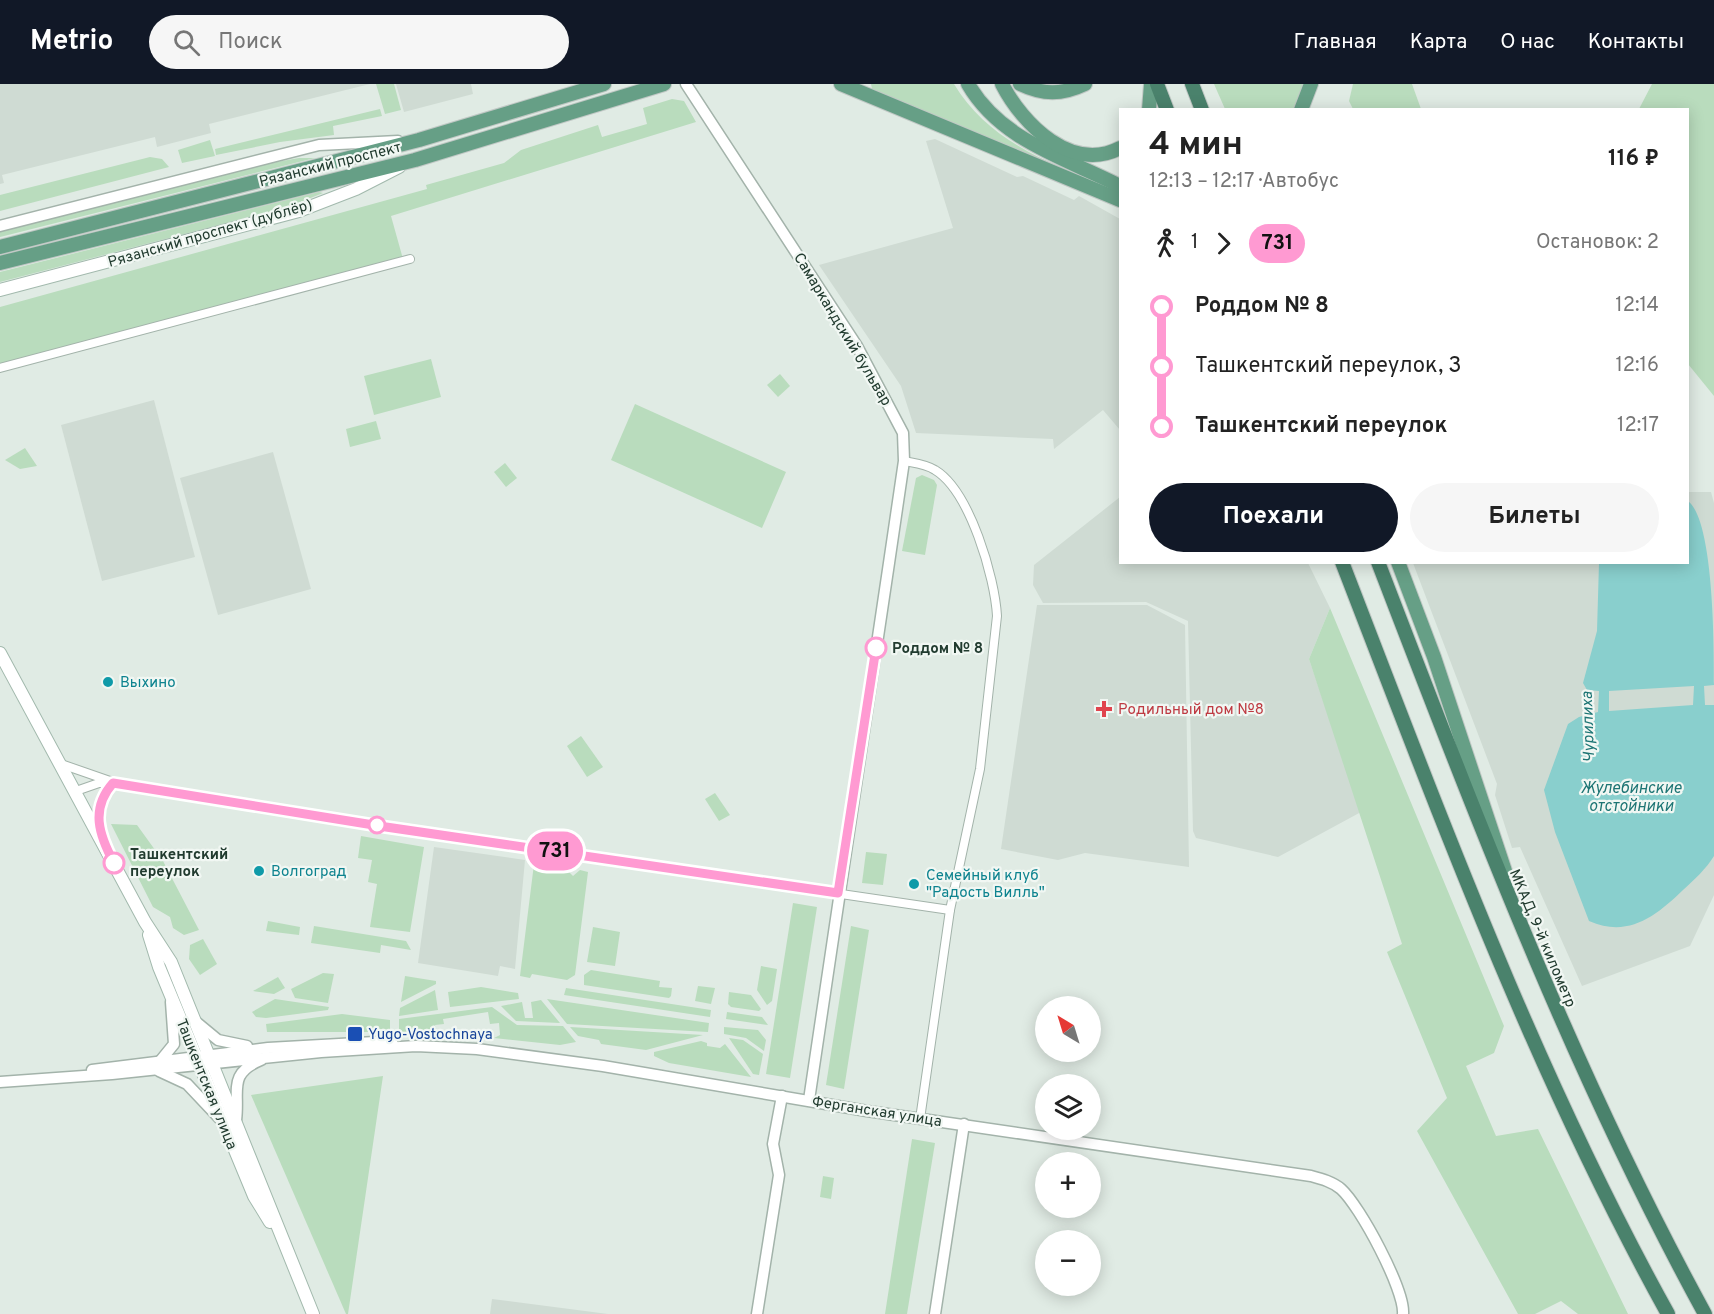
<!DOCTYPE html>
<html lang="ru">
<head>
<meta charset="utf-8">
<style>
	body { margin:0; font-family:Overpass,sans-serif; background:#f6f6f6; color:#222; height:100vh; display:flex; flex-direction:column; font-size:22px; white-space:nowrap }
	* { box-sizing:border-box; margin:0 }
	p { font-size:20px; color:#767676 }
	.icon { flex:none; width:33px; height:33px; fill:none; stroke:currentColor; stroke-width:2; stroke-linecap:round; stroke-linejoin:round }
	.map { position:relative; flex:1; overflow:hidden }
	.drawer { position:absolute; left:1119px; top:24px; width:570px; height:456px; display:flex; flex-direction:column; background:#fff; border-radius:0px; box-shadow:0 3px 15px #0003 }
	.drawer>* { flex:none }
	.badge { padding:0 12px; border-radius:20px; font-size:21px; line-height:39px }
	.needle { width:39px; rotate:322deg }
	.fabs { position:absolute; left:1035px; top:912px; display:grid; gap:12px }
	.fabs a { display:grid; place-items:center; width:66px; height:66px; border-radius:50%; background:#fff; box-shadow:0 3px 15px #0003; font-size:30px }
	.map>.badge { position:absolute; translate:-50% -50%; box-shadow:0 0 0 3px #fff }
	.legs { display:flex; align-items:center; gap:9px; height:66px; padding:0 30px; font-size:20px }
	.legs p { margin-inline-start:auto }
	.summary { display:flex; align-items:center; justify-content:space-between; height:102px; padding:0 30px }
	h1 { font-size:33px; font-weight:700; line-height:45px }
	.action { display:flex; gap:12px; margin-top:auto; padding:12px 30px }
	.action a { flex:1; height:69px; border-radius:36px; background:#111827; color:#fff; font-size:24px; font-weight:700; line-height:69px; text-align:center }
	.action a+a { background:#f6f6f6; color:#222 }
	ul { padding:0 30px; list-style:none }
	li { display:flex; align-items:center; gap:21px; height:60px; font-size:22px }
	li i { display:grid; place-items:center; width:9px; height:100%; margin:0 8px; background:currentColor }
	li i::after { content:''; width:15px; height:15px; margin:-8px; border:4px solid; border-radius:50%; background:#fff }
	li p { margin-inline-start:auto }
	li:first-child i { background:linear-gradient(#0000 50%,currentColor 0) }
	li:last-child i { background:linear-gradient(currentColor 50%,#0000 0) }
	header { display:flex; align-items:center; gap:36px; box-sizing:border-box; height:84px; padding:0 30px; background:#111827; color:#fff }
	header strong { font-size:28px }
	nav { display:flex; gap:33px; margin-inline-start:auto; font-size:21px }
	.search { width:420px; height:54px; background:#f6f6f6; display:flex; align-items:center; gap:15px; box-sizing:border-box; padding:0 21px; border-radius:33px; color:#767676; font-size:22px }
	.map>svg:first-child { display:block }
	.built { fill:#cfdbd3 }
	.green { fill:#b9dcbd }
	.water { fill:#89cfcd; fill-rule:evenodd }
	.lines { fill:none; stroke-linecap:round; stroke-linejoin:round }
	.minor-casing { stroke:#a3b3aa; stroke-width:10 }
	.tertiary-casing { stroke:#a3b3aa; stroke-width:13 }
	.secondary-casing { stroke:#a2b9ad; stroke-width:14 }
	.primary-casing { stroke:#c1c8c5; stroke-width:16 }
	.trunk-casing { stroke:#c1c8c5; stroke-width:16 }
	.minor { stroke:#fff; stroke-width:8 }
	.tertiary { stroke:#fff; stroke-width:10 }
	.secondary { stroke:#fff; stroke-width:12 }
	.primary { stroke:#669f86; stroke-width:14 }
	.trunk { stroke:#4a826c; stroke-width:14 }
	.line-1-casing { stroke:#fff; stroke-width:14 }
	.line-1 { stroke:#ff9ad2; stroke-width:9 }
	.stop-1-dot { fill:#fff; stroke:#ff9ad2; stroke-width:3 }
	.culture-dot { fill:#0f9aa8; stroke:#f1f7f3; stroke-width:2 }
	.health-dot { fill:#e0444e; stroke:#f1f7f3; stroke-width:2 }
	.transit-dot { fill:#1a4fb4; stroke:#f1f7f3; stroke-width:2 }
	.labels { text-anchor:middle; stroke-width:4.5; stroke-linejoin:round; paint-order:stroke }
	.street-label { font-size:15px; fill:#213b2f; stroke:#f1f7f3 }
	.stop-label { font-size:15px; font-weight:bold; fill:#213b2f; stroke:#f1f7f3; text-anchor:start }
	.culture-label { font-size:15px; fill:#0d838f; stroke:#f1f7f3; text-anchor:start }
	.health-label { font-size:15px; fill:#be3a42; stroke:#f1f7f3; text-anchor:start }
	.transit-label { font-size:15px; fill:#164399; stroke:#f1f7f3; text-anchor:start }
	.water-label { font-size:16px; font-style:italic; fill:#1d7574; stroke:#f1f7f3 }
</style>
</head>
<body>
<header>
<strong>Metrio</strong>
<div class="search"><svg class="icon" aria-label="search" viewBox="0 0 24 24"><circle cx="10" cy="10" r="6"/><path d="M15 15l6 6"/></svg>Поиск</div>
<nav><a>Главная</a><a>Карта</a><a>О нас</a><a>Контакты</a></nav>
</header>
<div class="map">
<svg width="1714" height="1230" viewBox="0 0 1714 1230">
	<rect width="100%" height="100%" fill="#e0ebe4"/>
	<!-- built -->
	<g class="built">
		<path d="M0,0H370L209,40L211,49L157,63L155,53L2,91L4,99L0,100Z"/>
		<path d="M396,0H471L473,10L404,28Z"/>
		<path d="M935,55L1017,93L1023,92L1074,116L1079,112L1120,135V346L1103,326L1054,365L1053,355L916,349L901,302L819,181L953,144L926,57Z"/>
		<path d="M154,316L195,473L102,497L61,341Z"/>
		<path d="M273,368L311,505L218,531L180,394Z"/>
		<path d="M1688,408H1711L1714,419V811L1690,862L1582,902L1520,763L1512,764L1495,711L1497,700L1413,479L1688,478Z"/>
		<path d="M1120,413V478L1308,479L1330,524L1309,575L1361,728L1278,773L1196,754L1193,747L1188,537L1146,518L1043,519L1033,501L1034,481Z"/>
		<path d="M1037,521H1147L1185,541L1189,783L1085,769L1058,776L1001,765Z"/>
		<path d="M434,763L525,776L515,885L500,882L498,892L418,879Z"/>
		<path d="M492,1215L608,1230H609H490Z"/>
	</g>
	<!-- green -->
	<g class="green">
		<path d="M376,0H394L401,26L385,30Z"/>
		<path d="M871,0H954C988,57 1051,81 1110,102L1120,109V112L880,9L872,5Z"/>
		<path d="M1214,0H1303L1295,26L1225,25Z"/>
		<path d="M1353,0H1412L1421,25H1353L1349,17Z"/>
		<path d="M1652,0H1714V312L1688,280V26L1639,25Z"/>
		<path d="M672,15L684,17L696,38L391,132L403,175L0,283V223L427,105L426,101L504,79L521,66L598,41L602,53L647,40L643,24Z"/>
		<path d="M380,25L382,32L333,42L334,51L280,58L216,71L215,65Z"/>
		<path d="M210,56L215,72L182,79L178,66Z"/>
		<path d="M150,73L162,75L169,83L0,127V111Z"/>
		<path d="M299,74H315L0,153V147L248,83Z"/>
		<path d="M319,108L323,109L288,123L0,198V188Z"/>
		<path d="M431,275L441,313L374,331L364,292Z"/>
		<path d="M780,290L790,302L778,313L767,301Z"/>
		<path d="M635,320L786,388L762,444L611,376Z"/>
		<path d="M376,337L381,355L350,363L346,345Z"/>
		<path d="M25,364L37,382L20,385L5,376Z"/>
		<path d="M505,379L517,394L506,403L494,388Z"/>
		<path d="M922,391L934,396L937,401L925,471L902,467L916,394Z"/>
		<path d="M1330,524L1504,942L1494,969L1466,982L1496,1052L1538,1045L1628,1230H1578L1561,1217L1535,1230H1518L1417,1047L1447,1014L1387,868L1402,860L1309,575Z"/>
		<path d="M581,652L603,683L587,693L567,662Z"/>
		<path d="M715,709L730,731L719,737L705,715Z"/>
		<path d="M111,740L137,741L163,777L199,846L184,851L173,844L170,833L153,823Z"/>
		<path d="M361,752L424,763L410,848L370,843L377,800L368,798L372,776L358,774Z"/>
		<path d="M866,768L887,770L883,801L862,799Z"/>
		<path d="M535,772L572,777L569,788L573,792L580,786L588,788L575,891L567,896L532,890L530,894L520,892Z"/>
		<path d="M793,819L817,823L790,994L766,990Z"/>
		<path d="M268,837L300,843L299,851L266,847Z"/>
		<path d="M314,842L406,857L411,866L381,861L380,869L311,859Z"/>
		<path d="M851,842L869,846L844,1005L826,1001Z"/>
		<path d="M593,843L620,848L615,882L587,878Z"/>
		<path d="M203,855L217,880L200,891L189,875L190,861Z"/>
		<path d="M761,882L777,885L772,917L767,921L757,906Z"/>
		<path d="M591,886L660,897L659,903L672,904L671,912L669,914L584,901V891Z"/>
		<path d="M323,889L334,890L328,919L295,914L291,905Z"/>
		<path d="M405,892L436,897V900L401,918Z"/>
		<path d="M278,893L285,904L274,910L253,907Z"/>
		<path d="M698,902L715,904L711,920L695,917Z"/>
		<path d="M481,903L518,909L519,915L450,923L448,908Z"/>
		<path d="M566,904L711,926L710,933L564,911Z"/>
		<path d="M435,906L438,926L399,932L400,924Z"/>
		<path d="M729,908L751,911L761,925L759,927L731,923L728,920Z"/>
		<path d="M275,915L329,923L328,926L266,934L256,933L252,928Z"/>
		<path d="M547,915L709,939L708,948L567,940Z"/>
		<path d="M541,916L560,939L516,937L501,922L522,918L525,934H533L531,918Z"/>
		<path d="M492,923L517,941L563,942L576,958L560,961L494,954L500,951L499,939L490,940L488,928L443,935L444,940L435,941L437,950L399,948V935Z"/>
		<path d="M727,928L762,933L768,941L726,935Z"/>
		<path d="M342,930L390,936V948H267L266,940Z"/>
		<path d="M570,943L703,951L646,966L601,960L599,956L578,952Z"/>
		<path d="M724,943L758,946L766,956L764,967L746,954L724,950Z"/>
		<path d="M729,954L743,956L763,970L759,991L753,990Z"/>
		<path d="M701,957L707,959V962L720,964L725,960L751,993L669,979L654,972V968Z"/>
		<path d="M383,992L348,1230H346L251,1011Z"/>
		<path d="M912,1055L935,1059L907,1230H885Z"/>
		<path d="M823,1092L834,1094L831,1115L820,1113Z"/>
	</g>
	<!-- water -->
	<path class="water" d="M1688,417C1714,437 1714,561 1714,601L1704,602L1705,621H1714V772C1706,785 1694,796 1683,806C1655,833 1628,854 1589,837L1555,748L1544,706L1568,640L1579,633L1598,628L1599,607L1587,606L1583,599L1597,547L1599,479L1688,478ZM1694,602L1693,621L1609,627V607Z"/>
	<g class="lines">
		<defs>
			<g id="minor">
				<path d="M0,284L410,175"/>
				<path d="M904,377C914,379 926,380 935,386C970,407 995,494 997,532L980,685L950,826L920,1035"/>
				<path d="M61,680L110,697"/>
				<path d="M76,707L99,699H113L386,743L950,826"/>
				<path d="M100,751L101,715L113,699"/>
			</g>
			<g id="tertiary">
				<path d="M686,0L857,262L903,349L904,377L889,479L809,1016"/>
				<path d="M0,142L319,61L398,57"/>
				<path d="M195,937L218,956L247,962"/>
				<path d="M161,976L174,960L171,918"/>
				<path d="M92,986L268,964L375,958L393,960"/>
				<path d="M159,987L187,1000L221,1036"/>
				<path d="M0,998L112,990L321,968L416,962L477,965L603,982L867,1027L1311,1092C1322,1095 1333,1098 1341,1105C1360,1122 1405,1206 1403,1230"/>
				<path d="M236,1036C240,1007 227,990 261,976"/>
				<path d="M757,1230L779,1091L773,1060L782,1012"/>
				<path d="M935,1230L964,1040"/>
			</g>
			<g id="secondary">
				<path d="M0,206L299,127L356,105L399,83"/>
				<path d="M0,569L145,838L171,878L313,1230"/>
				<path d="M149,851L159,883L254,1112L270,1138"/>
			</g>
			<g id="primary">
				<path d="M841,0L1120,116"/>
				<path d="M968,0C1001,57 1066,74 1120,102"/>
				<path d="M1002,0C1023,41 1072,89 1120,64"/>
				<path d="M1020,0C1043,11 1062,11 1085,0"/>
				<path d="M1149,26L1151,0"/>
				<path d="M1301,26L1311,0"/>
				<path d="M0,163L419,56L604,0"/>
				<path d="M0,179L415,76L664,0"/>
				<path d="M1398,478L1434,573L1505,787"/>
			</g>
			<g id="trunk">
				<path d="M1157,0L1167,26"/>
				<path d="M1192,0L1202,26"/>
				<path d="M1342,478C1441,734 1535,990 1668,1230"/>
				<path d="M1378,478C1477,735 1573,989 1705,1230"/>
			</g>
		</defs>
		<!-- minor casing -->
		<use href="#minor" class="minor-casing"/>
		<!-- tertiary casing -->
		<use href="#tertiary" class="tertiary-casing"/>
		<!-- secondary casing -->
		<use href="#secondary" class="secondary-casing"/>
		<!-- primary casing -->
		<use href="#primary" class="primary-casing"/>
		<!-- trunk casing -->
		<use href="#trunk" class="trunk-casing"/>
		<!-- minor -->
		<use href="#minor" class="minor"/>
		<!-- tertiary -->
		<use href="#tertiary" class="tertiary"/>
		<!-- secondary -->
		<use href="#secondary" class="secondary"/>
		<!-- primary -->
		<use href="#primary" class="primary"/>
		<!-- trunk -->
		<use href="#trunk" class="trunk"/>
	</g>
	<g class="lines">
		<defs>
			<path id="line-1" d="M114,779C99,751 90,725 113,699L386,743L838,809L876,564"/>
		</defs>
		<!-- line-1 casing -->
		<use href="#line-1" class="line-1-casing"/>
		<!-- line-1 -->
		<use href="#line-1" class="line-1"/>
	</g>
	<!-- markers -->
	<g class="stop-1-dot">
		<circle cx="876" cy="564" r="10"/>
		<circle cx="377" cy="741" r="8"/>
		<circle cx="114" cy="779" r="10"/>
	</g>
	<g class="culture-dot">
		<circle cx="108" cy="598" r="6"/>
		<circle cx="259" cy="787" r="6"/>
		<circle cx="914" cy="800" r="6"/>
	</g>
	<path class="health-dot" d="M1101 616h6v6h6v6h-6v6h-6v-6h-6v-6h6z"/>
	<rect class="transit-dot" x="347" y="942" width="16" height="16" rx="3"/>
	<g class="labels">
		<!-- street labels -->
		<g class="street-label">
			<text transform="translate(330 80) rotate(-14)" y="5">Рязанский проспект</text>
			<text transform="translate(210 149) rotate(-16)" y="5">Рязанский проспект (дублёр)</text>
			<text transform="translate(843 245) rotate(59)" y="5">Самаркандский бульвар</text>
			<text transform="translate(1543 854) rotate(67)" y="5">МКАД, 9-й километр</text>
			<text transform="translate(207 1000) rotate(68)" y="5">Ташкентская улица</text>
			<text transform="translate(877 1027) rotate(9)" y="5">Ферганская улица</text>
		</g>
		<!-- stop labels -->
		<g class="stop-label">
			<text x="892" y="569">Роддом № 8</text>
			<text x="130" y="775">Ташкентский<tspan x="130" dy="17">переулок</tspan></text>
		</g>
		<!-- culture labels -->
		<g class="culture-label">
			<text x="120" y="603">Выхино</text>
			<text x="271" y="792">Волгоград</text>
			<text x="926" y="796">Семейный клуб<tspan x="926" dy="17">"Радость Вилль"</tspan></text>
		</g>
		<!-- health labels -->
		<g class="health-label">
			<text x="1118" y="630">Родильный дом №8</text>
		</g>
		<!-- transit labels -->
		<g class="transit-label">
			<text x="368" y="955">Yugo-Vostochnaya</text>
		</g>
		<!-- water labels -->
		<g class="water-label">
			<text transform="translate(1587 643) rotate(-92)" y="6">Чурилиха</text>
			<text x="1631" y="709">Жулебинские<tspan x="1631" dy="18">отстойники</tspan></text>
		</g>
	</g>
</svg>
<div class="fabs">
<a><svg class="needle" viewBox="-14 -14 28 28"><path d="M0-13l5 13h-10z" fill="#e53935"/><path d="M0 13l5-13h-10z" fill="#767676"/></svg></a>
<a><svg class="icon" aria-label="layers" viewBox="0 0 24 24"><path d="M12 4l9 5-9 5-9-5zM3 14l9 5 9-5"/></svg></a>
<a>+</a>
<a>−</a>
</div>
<b class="badge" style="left:555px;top:767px;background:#ff9ad2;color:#111">731</b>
<section class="drawer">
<div class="summary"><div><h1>4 мин</h1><p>12:13 – 12:17 · Автобус</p></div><b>116 ₽</b></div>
<div class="legs"><svg class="icon" aria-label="walk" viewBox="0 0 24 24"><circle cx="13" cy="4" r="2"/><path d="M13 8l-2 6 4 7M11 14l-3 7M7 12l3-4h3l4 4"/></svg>1<svg class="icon" aria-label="forward" viewBox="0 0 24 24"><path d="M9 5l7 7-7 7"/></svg><b class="badge" style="background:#ff9ad2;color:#111">731</b><p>Остановок: 2</p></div>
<ul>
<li><i style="color:#ff9ad2"></i><b>Роддом № 8</b><p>12:14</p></li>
<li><i style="color:#ff9ad2"></i><span>Ташкентский переулок, 3</span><p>12:16</p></li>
<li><i style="color:#ff9ad2"></i><b>Ташкентский переулок</b><p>12:17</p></li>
</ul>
<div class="action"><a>Поехали</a><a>Билеты</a></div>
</section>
</div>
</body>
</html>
